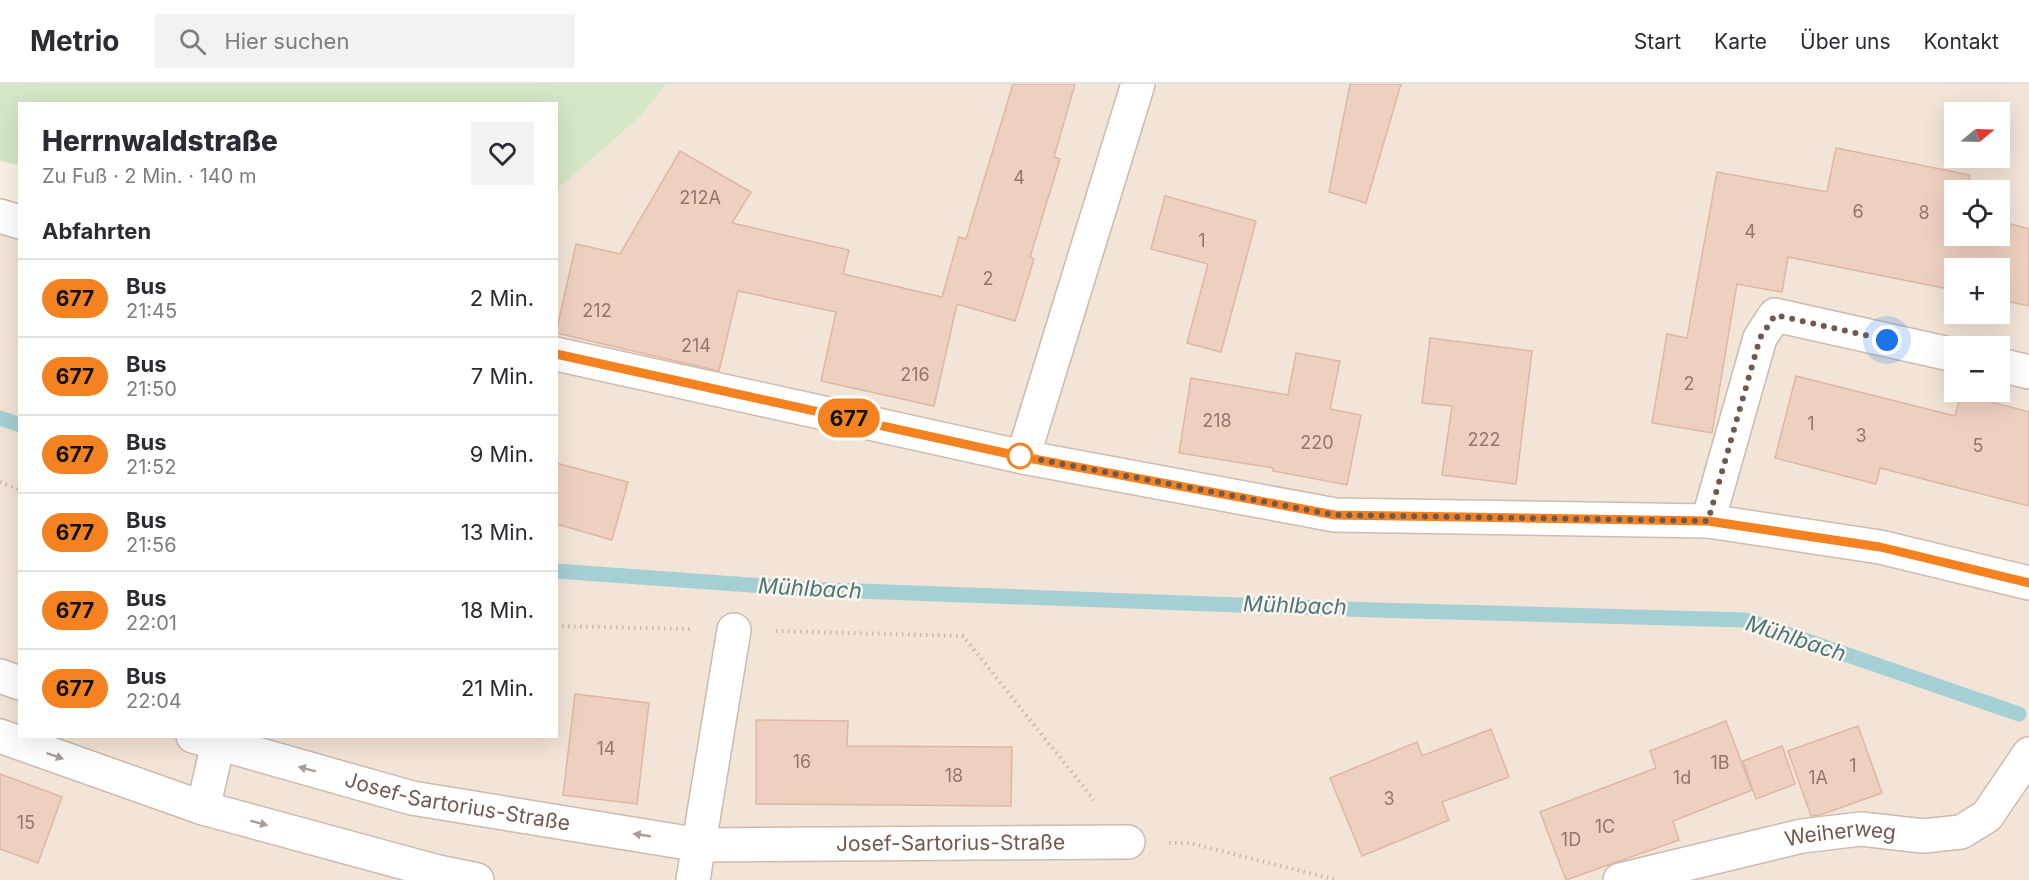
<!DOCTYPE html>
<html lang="de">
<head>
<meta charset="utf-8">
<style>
	body { margin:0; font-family:Inter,sans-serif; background:#f2f2f3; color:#2b2b33; height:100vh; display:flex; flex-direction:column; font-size:22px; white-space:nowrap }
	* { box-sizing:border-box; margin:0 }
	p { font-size:20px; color:#7c7c81 }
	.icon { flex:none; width:33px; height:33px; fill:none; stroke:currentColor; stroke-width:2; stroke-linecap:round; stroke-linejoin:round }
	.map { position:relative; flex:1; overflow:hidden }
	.drawer { position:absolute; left:18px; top:18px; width:540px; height:636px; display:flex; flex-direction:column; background:#fff; border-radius:0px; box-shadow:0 6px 24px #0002 }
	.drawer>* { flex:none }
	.badge { padding:0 12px; border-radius:20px; font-size:21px; line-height:39px }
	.needle { width:39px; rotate:71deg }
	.buttons { position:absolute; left:1944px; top:18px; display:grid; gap:12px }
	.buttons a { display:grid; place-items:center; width:66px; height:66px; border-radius:0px; background:#fff; box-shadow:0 6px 24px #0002; font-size:30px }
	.you { position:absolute; width:30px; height:30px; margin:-15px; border:4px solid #fff; border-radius:50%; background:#1a73e8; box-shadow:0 0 0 9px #1a73e833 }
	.map>.badge { position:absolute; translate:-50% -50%; box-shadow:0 0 0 3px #fff }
	h2 { padding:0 24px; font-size:22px; line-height:54px }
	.round { display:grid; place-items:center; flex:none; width:63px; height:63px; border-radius:0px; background:#f2f2f3 }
	.overview { display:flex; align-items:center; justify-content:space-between; height:102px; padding:0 24px }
	h1 { font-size:28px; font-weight:800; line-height:45px }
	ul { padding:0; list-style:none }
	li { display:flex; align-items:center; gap:18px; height:78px; padding:0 24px; border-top:2px solid #e1e1e2 }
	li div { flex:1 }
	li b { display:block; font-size:22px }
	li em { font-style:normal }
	li .badge { min-width:66px; font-weight:700; text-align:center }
	header { display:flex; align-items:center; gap:36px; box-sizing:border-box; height:84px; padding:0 30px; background:#fff; border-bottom:2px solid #e1e1e2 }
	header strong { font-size:28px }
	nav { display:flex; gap:33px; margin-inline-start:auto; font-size:21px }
	.search { width:420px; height:54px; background:#f2f2f3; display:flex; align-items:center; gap:15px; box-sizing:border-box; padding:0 21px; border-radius:0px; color:#7c7c81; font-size:22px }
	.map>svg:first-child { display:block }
	.residential { fill:#f2e4d6; fill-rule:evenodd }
	.green { fill:#d5e7c6 }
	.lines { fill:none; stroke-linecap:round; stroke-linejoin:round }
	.stream { stroke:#a4cfd4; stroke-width:15 }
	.building { fill:#eed0c0; stroke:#dfb6a2; stroke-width:1.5 }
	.street-casing { stroke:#ccbaae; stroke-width:36 }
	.secondary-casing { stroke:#d0bbae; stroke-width:36 }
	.path { stroke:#d3b4a4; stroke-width:4; stroke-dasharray:1.5 4.5; stroke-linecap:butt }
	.street { stroke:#fff; stroke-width:33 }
	.secondary { stroke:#fff; stroke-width:33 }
	.oneway { fill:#aa9b94 }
	.line-casing { stroke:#fff; stroke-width:14 }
	.line { stroke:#f58220; stroke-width:9 }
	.walk { stroke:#72594d; stroke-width:6; stroke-dasharray:0 10.8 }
	.stop-dot { fill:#fff; stroke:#f58220; stroke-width:3 }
	.labels { text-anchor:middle; stroke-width:5; stroke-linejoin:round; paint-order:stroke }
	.number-label { font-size:18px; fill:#91776a }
	.street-label { font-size:21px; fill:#72594d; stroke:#fef6ed }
	.water-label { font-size:22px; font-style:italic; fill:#45777d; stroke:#fef6ed }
</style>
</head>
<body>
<header>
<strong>Metrio</strong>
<div class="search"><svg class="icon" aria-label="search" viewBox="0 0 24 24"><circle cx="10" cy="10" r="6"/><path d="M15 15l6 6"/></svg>Hier suchen</div>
<nav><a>Start</a><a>Karte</a><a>Über uns</a><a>Kontakt</a></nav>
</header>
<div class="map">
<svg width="2029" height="796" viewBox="0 0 2029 796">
	<rect width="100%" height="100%" fill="#fbf2e7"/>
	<!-- residential -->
	<path class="residential" d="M666,0H2029V796H0V117L20,121V652H556L557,105L642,31ZM1954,28H2000V74H1954ZM1954,106H2000V152H1954ZM1954,184H2000V230H1954ZM1954,262H2000V308H1954Z"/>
	<!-- green -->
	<path class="green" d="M0,0H666L642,31L557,105L556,20H20L19,81L0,77Z"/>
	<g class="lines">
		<!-- stream -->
		<g class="stream">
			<path d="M0,334L20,341"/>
			<path d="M556,487L804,505L1375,526L1746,536L2019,630"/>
		</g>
	</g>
	<!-- building -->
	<g class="building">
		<path d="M1013,0H1075L1054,73L1060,75L1030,173L1034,175L1015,237L957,220L934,322L821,297L836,228L738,207L719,287L556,249L576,160L620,170L680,67L751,108L732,139L849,166L843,190L942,213L959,153L966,155Z"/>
		<path d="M1350,0H1401L1366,119L1329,108Z"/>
		<path d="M1836,64L1970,91L1967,106H1954V152H2000V137L2029,145V222L2000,216V184H1954V206L1788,173L1782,208L1737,200L1712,349L1652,339L1667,250L1687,254L1717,88L1827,108Z"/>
		<path d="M1165,112L1256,137L1221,268L1187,259L1208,180L1151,165Z"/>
		<path d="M1430,254L1532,267L1516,400L1442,391L1452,322L1422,319Z"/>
		<path d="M1296,269L1340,277L1330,325L1361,331L1347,401L1273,387V384L1179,369L1191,294L1288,311Z"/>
		<path d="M1796,292L1955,332L1961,310L2029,328V422L1880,384L1876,400L1775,374Z"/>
		<path d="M556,379L628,398L612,456L556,440Z"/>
		<path d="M575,610L649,619L637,720L563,711Z"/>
		<path d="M756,636L848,637L847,662L1012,663L1011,722L756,720Z"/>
		<path d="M1726,637L1752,706L1673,737L1679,756L1566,796L1540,728L1656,684L1650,667Z"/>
		<path d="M1858,642L1882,709L1820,731L1811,732L1788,667Z"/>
		<path d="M1491,645L1509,693L1442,718L1449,736L1362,772L1330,694L1417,658L1422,672Z"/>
		<path d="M1782,662L1795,700L1756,715L1743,677Z"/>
		<path d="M0,690L62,713L38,779L0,765Z"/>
	</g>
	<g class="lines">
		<defs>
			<g id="street">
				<path d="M2000,281L2029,288"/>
				<path d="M1023,373L1138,0"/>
				<path d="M1708,437L1760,254L1775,231L1954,271"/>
				<path d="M0,592L20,599"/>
				<path d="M0,652L203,724L438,788L477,796"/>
				<path id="s1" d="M193,652L412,714L700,761L1128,758"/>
				<path d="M203,724L218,660"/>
				<path d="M693,796L734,546"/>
				<path id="s2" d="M1620,796L1802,752L1861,745L1923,752L1961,748L1987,732L2029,670"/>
			</g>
			<g id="secondary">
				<path d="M0,132L20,138"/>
				<path d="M556,270L1023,373L1335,431L1708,437L1880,463L2029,499"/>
			</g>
		</defs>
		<!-- street casing -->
		<use href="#street" class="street-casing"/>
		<!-- secondary casing -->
		<use href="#secondary" class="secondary-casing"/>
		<!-- path -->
		<g class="path">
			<path d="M0,398L20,406"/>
			<path d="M556,542L691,545"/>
			<path d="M776,547L963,552L1094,716"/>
			<path d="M1169,759H1190L1337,796"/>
		</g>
		<!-- street -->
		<use href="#street" class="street"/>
		<!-- secondary -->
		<use href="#secondary" class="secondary"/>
	</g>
	<!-- one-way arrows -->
	<defs><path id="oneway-solid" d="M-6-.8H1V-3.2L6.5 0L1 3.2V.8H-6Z" transform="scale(1.5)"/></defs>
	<g class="oneway">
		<use href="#oneway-solid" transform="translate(55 672) rotate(19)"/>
		<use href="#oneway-solid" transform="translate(307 685) rotate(-165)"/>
		<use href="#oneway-solid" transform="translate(259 739) rotate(15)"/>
		<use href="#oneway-solid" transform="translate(642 751) rotate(-171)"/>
	</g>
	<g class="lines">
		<defs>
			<path id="line" d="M556,270L1023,373L1335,431L1708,437L1880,463L2029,499"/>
		</defs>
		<!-- line casing -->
		<use href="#line" class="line-casing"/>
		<!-- line -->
		<use href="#line" class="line"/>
		<!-- walk -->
		<path class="walk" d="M1020,372L1335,431L1708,437L1760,254L1775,231L1887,256"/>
	</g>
	<!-- markers -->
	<circle class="stop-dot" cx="1020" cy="372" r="12"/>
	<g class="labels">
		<!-- number labels -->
		<g class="number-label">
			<text x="1019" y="100">4</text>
			<text x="700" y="120">212A</text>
			<text x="1858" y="134">6</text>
			<text x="1924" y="135">8</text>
			<text x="1750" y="154">4</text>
			<text x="1202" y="163">1</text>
			<text x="988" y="201">2</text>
			<text x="597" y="233">212</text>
			<text x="696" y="268">214</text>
			<text x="915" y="297">216</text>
			<text x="1689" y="306">2</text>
			<text x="1217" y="343">218</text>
			<text x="1811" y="346">1</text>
			<text x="1861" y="358">3</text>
			<text x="1484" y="362">222</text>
			<text x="1317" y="365">220</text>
			<text x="1978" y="368">5</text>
			<text x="606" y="671">14</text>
			<text x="802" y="684">16</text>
			<text x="1720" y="685">1B</text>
			<text x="1853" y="688">1</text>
			<text x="954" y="698">18</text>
			<text x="1682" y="700">1d</text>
			<text x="1818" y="700">1A</text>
			<text x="1389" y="721">3</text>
			<text x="26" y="745">15</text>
			<text x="1605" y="749">1C</text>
			<text x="1571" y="762">1D</text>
		</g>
		<!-- street labels -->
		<g class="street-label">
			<text dy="7" stroke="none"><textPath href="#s1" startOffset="273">Josef-Sartorius-Straße</textPath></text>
			<text dy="7" stroke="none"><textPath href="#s2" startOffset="226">Weiherweg</textPath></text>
			<text dy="7" stroke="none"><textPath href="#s1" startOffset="770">Josef-Sartorius-Straße</textPath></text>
		</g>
		<!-- water labels -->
		<g class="water-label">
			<text transform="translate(810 504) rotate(3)" y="8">Mühlbach</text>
			<text transform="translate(1295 521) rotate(2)" y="8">Mühlbach</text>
			<text transform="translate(1796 554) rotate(18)" y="8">Mühlbach</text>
		</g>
	</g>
</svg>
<div class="buttons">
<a><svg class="needle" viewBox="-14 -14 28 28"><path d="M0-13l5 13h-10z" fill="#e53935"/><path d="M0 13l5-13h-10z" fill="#7c7c81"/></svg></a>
<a><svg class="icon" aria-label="locate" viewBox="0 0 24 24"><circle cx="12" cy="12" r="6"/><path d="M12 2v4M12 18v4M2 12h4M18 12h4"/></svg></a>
<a>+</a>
<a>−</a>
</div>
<div class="you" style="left:1887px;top:256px"></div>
<b class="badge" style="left:849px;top:334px;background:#f58220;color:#111">677</b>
<section class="drawer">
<div class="overview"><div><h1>Herrnwaldstraße</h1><p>Zu Fuß · 2 Min. · 140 m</p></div><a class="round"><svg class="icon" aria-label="heart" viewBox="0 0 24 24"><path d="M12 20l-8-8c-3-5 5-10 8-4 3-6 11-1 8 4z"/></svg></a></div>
<h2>Abfahrten</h2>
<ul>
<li><span class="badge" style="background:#f58220;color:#111">677</span><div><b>Bus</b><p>21:45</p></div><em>2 Min.</em></li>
<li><span class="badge" style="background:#f58220;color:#111">677</span><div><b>Bus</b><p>21:50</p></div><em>7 Min.</em></li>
<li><span class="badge" style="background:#f58220;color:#111">677</span><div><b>Bus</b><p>21:52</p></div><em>9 Min.</em></li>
<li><span class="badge" style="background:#f58220;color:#111">677</span><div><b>Bus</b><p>21:56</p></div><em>13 Min.</em></li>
<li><span class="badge" style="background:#f58220;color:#111">677</span><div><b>Bus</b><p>22:01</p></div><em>18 Min.</em></li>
<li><span class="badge" style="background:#f58220;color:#111">677</span><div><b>Bus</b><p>22:04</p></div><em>21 Min.</em></li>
</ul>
</section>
</div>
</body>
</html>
